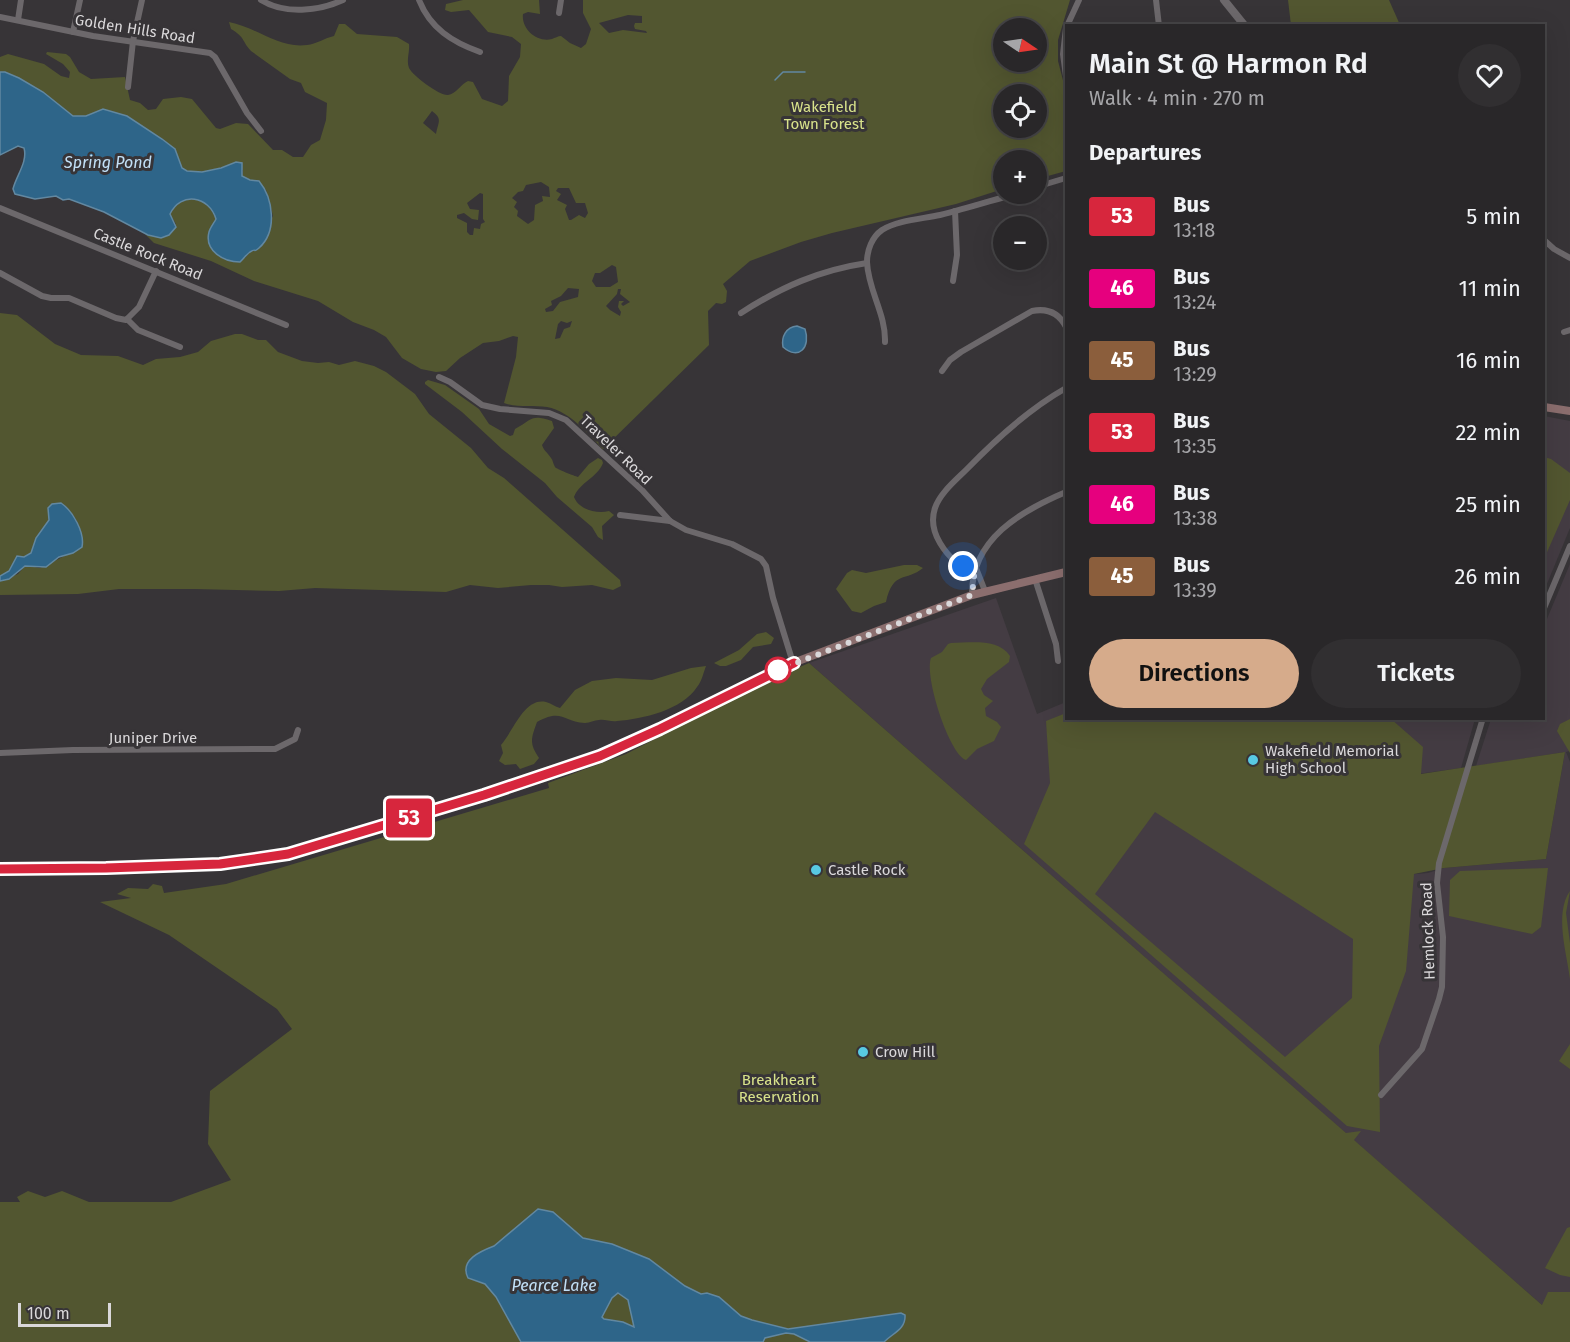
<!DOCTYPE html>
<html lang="en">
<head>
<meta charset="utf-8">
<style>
	body { margin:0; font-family:"Fira Sans",sans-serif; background:#312f31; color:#f1f3f6; height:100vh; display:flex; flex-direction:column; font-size:22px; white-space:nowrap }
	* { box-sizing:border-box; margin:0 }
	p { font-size:20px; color:#a5a5a8 }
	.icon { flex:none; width:33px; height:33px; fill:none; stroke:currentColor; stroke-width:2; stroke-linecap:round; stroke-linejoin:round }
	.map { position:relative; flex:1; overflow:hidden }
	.panel { position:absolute; left:1065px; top:24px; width:480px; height:696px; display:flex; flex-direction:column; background:#292729; border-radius:0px; box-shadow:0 6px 24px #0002,0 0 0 2px #454446 }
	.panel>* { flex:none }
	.badge { padding:0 12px; border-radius:4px; font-size:21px; line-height:39px }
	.needle { width:39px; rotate:103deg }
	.fabs { position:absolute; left:993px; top:18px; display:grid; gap:12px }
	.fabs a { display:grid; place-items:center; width:54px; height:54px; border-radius:50%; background:#292729; box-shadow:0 6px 24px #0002,0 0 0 2px #454446; font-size:30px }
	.scale { position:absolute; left:18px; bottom:15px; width:93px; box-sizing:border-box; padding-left:6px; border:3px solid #dad8da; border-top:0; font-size:16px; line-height:21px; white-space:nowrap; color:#dad8da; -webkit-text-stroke:4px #373437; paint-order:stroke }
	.you { position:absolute; width:30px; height:30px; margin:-15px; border:4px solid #fff; border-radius:50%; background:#1a73e8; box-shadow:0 0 0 9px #1a73e833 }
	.map>.badge { position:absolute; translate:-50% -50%; box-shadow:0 0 0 3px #fff }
	h2 { padding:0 24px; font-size:22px; line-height:54px }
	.round { display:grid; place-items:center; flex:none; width:63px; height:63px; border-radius:32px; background:#312f31 }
	.head { display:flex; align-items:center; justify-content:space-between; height:102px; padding:0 24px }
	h1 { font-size:28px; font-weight:600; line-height:45px }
	.primary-button { display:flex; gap:12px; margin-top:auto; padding:12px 24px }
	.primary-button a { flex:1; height:69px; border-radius:36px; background:#d6ab8b; color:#111; font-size:24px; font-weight:600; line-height:69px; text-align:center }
	.primary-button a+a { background:#312f31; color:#f1f3f6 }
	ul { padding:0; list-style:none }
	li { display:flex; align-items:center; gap:18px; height:72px; padding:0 24px }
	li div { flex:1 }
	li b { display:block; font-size:22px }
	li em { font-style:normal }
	li .badge { min-width:66px; font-weight:700; text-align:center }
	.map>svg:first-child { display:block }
	.built { fill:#443c43 }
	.green { fill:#525630; fill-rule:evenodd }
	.water { fill:#2e6589; stroke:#6288a1; stroke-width:1.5; fill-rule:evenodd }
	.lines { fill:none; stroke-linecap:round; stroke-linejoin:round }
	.stream { stroke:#6288a1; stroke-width:1.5 }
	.minor { stroke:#6c686b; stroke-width:6 }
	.tertiary { stroke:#6c686b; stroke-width:8 }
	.secondary { stroke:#8b6e6e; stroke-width:8 }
	.line-casing { stroke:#fff; stroke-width:14 }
	.line { stroke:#d7263d; stroke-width:9 }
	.walk { stroke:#dad8da; stroke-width:6; stroke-dasharray:0 10.8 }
	.stop-dot { fill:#fff; stroke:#d7263d; stroke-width:3 }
	.poi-dot { fill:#58c9e3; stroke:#373437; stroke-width:2 }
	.labels { text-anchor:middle; stroke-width:6; stroke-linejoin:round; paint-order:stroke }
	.street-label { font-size:15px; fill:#dad8da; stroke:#373437 }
	.park-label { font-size:15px; fill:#d9e38b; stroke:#373437 }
	.poi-label { font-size:15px; fill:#dad8da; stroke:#373437; text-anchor:start }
	.water-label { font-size:16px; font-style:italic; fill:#c2e0f7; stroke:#373437 }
</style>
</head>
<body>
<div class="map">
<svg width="1570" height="1342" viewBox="0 0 1570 1342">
	<rect width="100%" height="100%" fill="#373437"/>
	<!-- built -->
	<g class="built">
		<path d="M1544,416L1570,421V528L1544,591Z"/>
		<path d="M1570,564V751L1566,752L1570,762V1321L1567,1327L809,663L996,598L1037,714L1066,702V718L1475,719L1461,768L1389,778L1277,886L1428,873L1444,868L1546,859L1565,752L1476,766L1491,719L1544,718V626Z"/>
	</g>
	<!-- green -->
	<g class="green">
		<path d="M463,0H539L540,14L528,12L523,14C521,29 537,43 552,39C555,38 558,36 561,36L570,43L581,48L586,44L591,29L583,13V0H1070L1058,40V61L1066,92V171L1037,179L1036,160H1004L1003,189L956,204L832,233L801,242L750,261L723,284L727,291L726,302L722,304L716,303L708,311L709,345L603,449C587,433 571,412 547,407C533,405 518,408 504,403L516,357L518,337L513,336L499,341L483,343L460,358L446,371L436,372L421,369L402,358L386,337L374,330L353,322L318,301L254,281L211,261L154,243L144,233L149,235L176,224L170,214C181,190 208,196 216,219L209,232V240L245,258L250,252L256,250L273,216L266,190L242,176L243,170L228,166L202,172L187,171L182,168L175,149L162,139L127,116L103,109L86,116H73L43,92L19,78L5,72H0V57L8,54L44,64L61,76L69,78L70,72L63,64L46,54L47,52L66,54L70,57L79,72L91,79L125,77L130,100L140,103L148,110L156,109L163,99L181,97L192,99L216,128L220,129L236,123L248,124L273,150H282L293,157H303L311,145L320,140L326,120L327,103L305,92L301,83L290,79L251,51C241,40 246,38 231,29L229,22C256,27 279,49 307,45C316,44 325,38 334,36L339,24H345L357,34L397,37L409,44C410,52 406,60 409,68C413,76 440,96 448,95C456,94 461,84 468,81L473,82L482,99L502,106L508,101L509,76L520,57L521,44L512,37L488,32L469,10L451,12L445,10L446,4ZM628,15L642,16V23H635L634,26L635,29L646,31L647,33L623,30L609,33L599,23ZM1004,28H1036V62H1004ZM1004,94H1036V128H1004ZM432,111C443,119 438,122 436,134L423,123ZM541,182L549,187L550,197L542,196L543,201L535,205L534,220L528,224L517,216L518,211L514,207L517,202L512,198L518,192L523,191L526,185ZM558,188H569L576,203H585L588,213L585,218L579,215L571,220H569L565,209L567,205L557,200L561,194L556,191ZM480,193L483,194V219L485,222L481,224L480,229L474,228L473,235H470L467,232V223L457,218V215L464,213L472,219L478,220L479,210L470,209L467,203ZM612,265L616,267L618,282L610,287H596L592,281L595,273H600ZM568,288L579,289L578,297L560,302L553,311L546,312L545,309L552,305L551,301L561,296ZM618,289H621L620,294L630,302L623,306L621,304L624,301H619L618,307L621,312L620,316L610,310L606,306L617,294ZM561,321L567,323L572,321L570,327L564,329L560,338L555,339L558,324Z"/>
		<path d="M1288,0H1389L1400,25H1291Z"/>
		<path d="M0,313L17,315L55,344L81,355L118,356L143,365L156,359L180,357L198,352L211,341L235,334H242L258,340H266L278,352L302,361L318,363L329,362L339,365L355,361L374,366L386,372L415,394L429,414L471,448L488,468L504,478L605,567L620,580L621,586L613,590L592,585L562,587L549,585H531L498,588L470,585L446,592L315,588L279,591L195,589H119L78,594L0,595V581L18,574L25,566C31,565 35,568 40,568C43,567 81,548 83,545C82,528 72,502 52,504L48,508C52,527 42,524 36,539C34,544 34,548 31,553L24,557L17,556L9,571L0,576Z"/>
		<path d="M428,380L445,385L479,409L489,424L510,436L513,435L515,429C533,419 531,414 552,421L554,428L542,445C544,451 547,452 551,458C553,460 553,464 555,467C556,469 575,476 578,477L589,464L598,458L602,460L603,463C597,478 580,482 574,497C579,510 597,514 609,511L614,515L602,526L603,540L598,537L592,527L557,497L545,483L502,449L462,412L425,384V382Z"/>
		<path d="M1544,457L1551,459L1570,473V500L1544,559Z"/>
		<path d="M904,565H917L923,568C906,582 893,570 886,602L874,606L861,613L852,611L836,589L847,573L852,570L866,573Z"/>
		<path d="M766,632L774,638L771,644L753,647L741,660L726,666H720L714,663L739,650L757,634Z"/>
		<path d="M951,643C971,643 998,638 1010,656L1009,662L987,679L981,689L984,695L993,701L985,708L986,716L997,722L1001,727L994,741L977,749L966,760C949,754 924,676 931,658L942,652L948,644Z"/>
		<path d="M809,663L1346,1133L1361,1131L1354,1140L1542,1305L1548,1292H1570V1342H0V1202H20L17,1197L28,1191L45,1197L62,1191L89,1202H171L231,1180L208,1144L210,1091L292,1029L277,1009L169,935L100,902L131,898L117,894L128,888L148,889L153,884L162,886L164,893L226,884L549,788L548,783L626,754L761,684Z"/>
		<path d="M706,666C703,674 702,681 697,687C682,710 643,719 617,721C611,722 605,719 599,720C594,720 590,723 585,723C562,722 563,708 537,722C531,739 529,743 539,758L534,764L520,769L516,764L505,765L499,761L503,753L501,745C513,732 524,697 546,702C551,703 555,707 560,708L575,690L592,681L616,678L652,680L691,668Z"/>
		<path d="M1066,713V718L1391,719L1423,747L1421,774L1565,752L1546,859L1444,868L1414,874L1406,971L1379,1046L1380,1132L1347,1126L1024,844L1050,783L1046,721ZM1155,812L1353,939L1352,998L1285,1057L1095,894Z"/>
		<path d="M1570,719V753L1557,731L1560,724Z"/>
		<path d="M1548,868L1541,927L1532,934L1449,916L1450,880L1460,871Z"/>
		<path d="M1570,891L1566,913L1570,943V979C1567,954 1554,913 1570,891Z"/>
		<path d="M1570,1044V1069L1559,1061Z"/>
		<path d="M1570,1227V1277L1560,1275L1545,1268L1567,1228Z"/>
	</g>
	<!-- water -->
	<g class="water">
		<path d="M0,72H5L19,78L43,92L73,116H86L103,109L127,116L162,139L175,149L182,168L187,171L202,172L221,168L236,162L242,163V176L250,180L259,181C273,198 278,231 259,248C252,254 258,247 250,252C247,254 243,259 240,262C224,262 204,251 209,232C210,228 214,223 216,219C209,196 181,191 170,214L176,227L169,235L161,238L148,235L104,212L69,199L63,200L56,196L35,199L15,194L13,189C16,176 28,162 24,148L18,146L0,155Z"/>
		<path d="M797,326L805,329C811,347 799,361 783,347C781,337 786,327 797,326Z"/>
		<path d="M61,503C73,511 85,533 82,547L73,553L59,557L46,567L25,566L9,579L0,581V576L9,571L17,556L24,557L31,553L36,538L49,520L48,508L52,504Z"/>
		<path d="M538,1209L553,1212L583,1238L612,1244L649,1259L685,1286L701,1294L707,1293L719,1297L741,1316L752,1320L788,1329L901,1313L905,1315C906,1329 893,1333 884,1342H810L794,1334L786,1333L765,1338L763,1342H521L496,1297L485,1284L468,1278C459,1260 481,1251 494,1246ZM618,1293L628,1300L634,1327L623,1322L604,1319L602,1317L612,1298Z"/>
	</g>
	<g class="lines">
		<!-- stream -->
		<path class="stream" d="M775,80L783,72H805"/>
		<!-- minor -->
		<g class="minor">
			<path d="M261,0C285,15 319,11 343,0"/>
			<path d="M419,0C430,28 452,42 480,52"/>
			<path d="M1156,0L1159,26"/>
			<path d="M559,13L561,0"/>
			<path d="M0,17L93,36L210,53L215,57L247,113L261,131"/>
			<path d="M18,20L21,0"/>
			<path d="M1067,26L1079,0"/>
			<path d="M1066,28L1063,54L1066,76"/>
			<path d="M73,32L80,0"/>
			<path d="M128,87L133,41L142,0"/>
			<path d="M1036,187L1066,178"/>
			<path d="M0,208L286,325"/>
			<path d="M1544,240L1554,249L1570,258"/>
			<path d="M0,273L42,296L51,298H69L116,318L126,320L139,307L156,271"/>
			<path d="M953,281L957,255L955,211"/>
			<path d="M741,313C781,287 820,270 867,263"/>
			<path d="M127,319L138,330L180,347"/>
			<path d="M1564,332L1570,330"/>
			<path d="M885,342C886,314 868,290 867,262C867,250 872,237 882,230C898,220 922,219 940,215C965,209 990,201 1015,194"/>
			<path d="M942,371L950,360L961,352L1032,311C1047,308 1059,313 1066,327"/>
			<path d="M439,377L450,382L482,405L500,409L549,413L566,420L642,490L670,521L686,530L732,544L761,559L766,566L773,598L793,663"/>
			<path d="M620,515L670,521"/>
			<path d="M975,568C958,566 949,558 940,543C934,533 931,520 935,508C940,493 956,480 967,469C997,438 1029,409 1066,388"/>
			<path d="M976,568L985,591"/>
			<path d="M1035,579L1056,644L1058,661"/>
			<path d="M972,595C971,539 1021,511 1066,492"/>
			<path d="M1544,608L1570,546"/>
			<path d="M0,753L73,750L275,749L295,739L298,730"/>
			<path d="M1381,1095L1422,1049L1439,999L1442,987L1443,937L1437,883L1439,863L1483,718"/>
		</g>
		<!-- tertiary -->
		<path class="tertiary" d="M1224,0L1245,26"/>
		<!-- secondary -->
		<g class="secondary">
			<path d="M1544,407L1570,411"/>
			<path d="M0,869L220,864L288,854L508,787L600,756L660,729L793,663L972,595L1066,572"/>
		</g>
	</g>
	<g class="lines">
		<defs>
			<path id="line" d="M0,869L106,868L220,864L288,854L484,795L600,756L660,729L794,663"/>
		</defs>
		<!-- line casing -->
		<use href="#line" class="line-casing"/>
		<!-- line -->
		<use href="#line" class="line"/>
		<!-- walk -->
		<path class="walk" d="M778,670L972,595L975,568L963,566"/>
	</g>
	<!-- markers -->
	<circle class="stop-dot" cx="778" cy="670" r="12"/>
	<g class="poi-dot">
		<circle cx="1253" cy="760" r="6"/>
		<circle cx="816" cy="870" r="6"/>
		<circle cx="863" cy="1052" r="6"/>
	</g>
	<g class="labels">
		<!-- street labels -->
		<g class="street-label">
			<text transform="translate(135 29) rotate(9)" y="5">Golden Hills Road</text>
			<text transform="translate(148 254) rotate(22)" y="5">Castle Rock Road</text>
			<text transform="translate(616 450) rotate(44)" y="5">Traveler Road</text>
			<text x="153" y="743">Juniper Drive</text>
			<text transform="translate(1428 931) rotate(-92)" y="5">Hemlock Road</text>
		</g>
		<!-- park labels -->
		<g class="park-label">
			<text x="824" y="112">Wakefield<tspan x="824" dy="17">Town Forest</tspan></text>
			<text x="779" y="1085">Breakheart<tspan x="779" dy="17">Reservation</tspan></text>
		</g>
		<!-- poi labels -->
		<g class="poi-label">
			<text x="1265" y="756">Wakefield Memorial<tspan x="1265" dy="17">High School</tspan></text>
			<text x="828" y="875">Castle Rock</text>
			<text x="875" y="1057">Crow Hill</text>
		</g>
		<!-- water labels -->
		<g class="water-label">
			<text x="108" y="168">Spring Pond</text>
			<text x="554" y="1291">Pearce Lake</text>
		</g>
	</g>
</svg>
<div class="fabs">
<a><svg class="needle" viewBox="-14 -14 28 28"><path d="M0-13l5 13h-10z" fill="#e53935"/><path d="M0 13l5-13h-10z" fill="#a5a5a8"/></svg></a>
<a><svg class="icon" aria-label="locate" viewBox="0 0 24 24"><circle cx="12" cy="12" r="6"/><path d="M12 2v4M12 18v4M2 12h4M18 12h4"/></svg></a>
<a>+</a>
<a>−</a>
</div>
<div class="scale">100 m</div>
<div class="you" style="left:963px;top:566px"></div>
<b class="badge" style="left:409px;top:818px;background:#d7263d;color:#fff">53</b>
<section class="panel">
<div class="head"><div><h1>Main St @ Harmon Rd</h1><p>Walk · 4 min · 270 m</p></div><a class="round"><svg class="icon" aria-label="heart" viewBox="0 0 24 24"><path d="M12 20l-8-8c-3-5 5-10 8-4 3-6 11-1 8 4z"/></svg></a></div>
<h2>Departures</h2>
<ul>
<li><span class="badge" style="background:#d7263d;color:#fff">53</span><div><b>Bus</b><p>13:18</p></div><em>5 min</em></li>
<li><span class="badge" style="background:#e6007e;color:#fff">46</span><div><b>Bus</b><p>13:24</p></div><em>11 min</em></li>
<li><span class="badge" style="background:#8b5e3c;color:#fff">45</span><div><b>Bus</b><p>13:29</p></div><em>16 min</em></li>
<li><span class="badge" style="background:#d7263d;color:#fff">53</span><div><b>Bus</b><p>13:35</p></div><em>22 min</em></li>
<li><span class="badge" style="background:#e6007e;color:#fff">46</span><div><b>Bus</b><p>13:38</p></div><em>25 min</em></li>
<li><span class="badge" style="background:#8b5e3c;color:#fff">45</span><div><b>Bus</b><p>13:39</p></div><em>26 min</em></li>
</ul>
<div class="primary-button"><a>Directions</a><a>Tickets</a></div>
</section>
</div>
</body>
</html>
